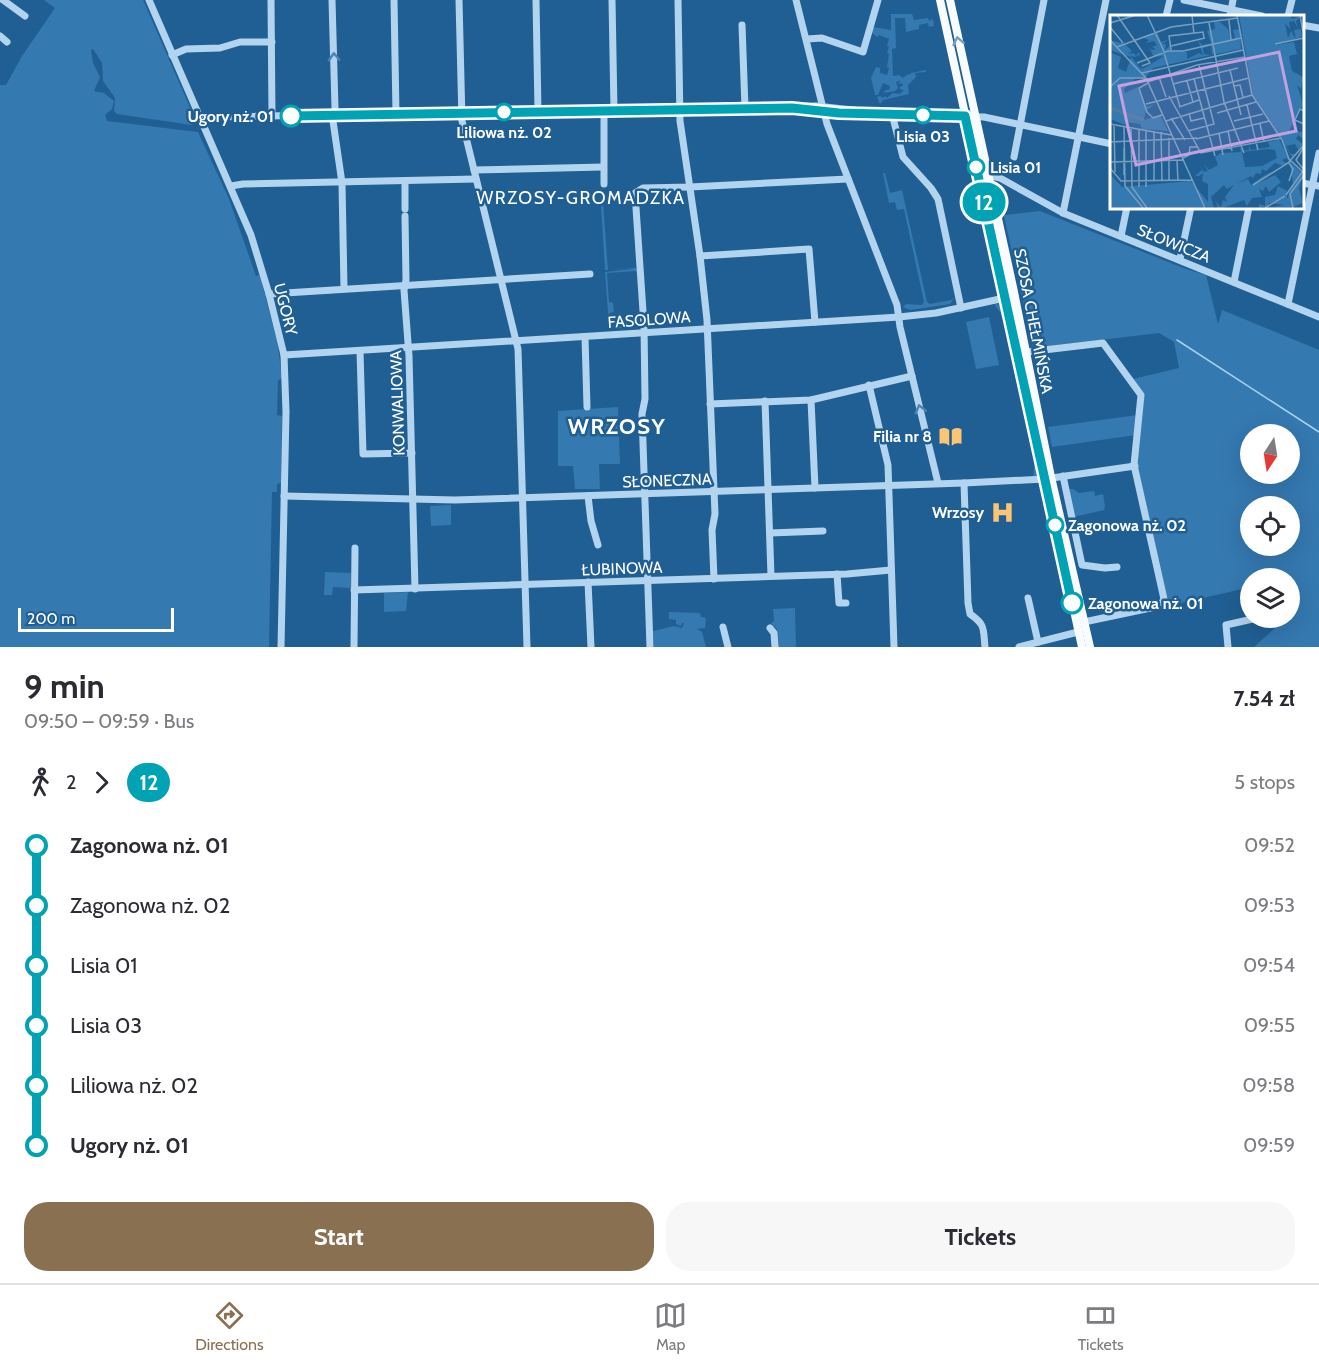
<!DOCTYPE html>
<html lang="en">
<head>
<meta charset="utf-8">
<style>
	body { margin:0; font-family:Cabin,sans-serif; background:#f7f7f7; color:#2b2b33; height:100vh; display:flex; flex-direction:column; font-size:22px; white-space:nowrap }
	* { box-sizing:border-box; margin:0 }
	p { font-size:20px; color:#7c7c81 }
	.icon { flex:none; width:33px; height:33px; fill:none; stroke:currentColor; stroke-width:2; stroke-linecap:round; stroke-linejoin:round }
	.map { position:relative; height:647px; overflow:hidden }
	.sheet { display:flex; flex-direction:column; background:#fff; flex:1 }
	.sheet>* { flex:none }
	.badge { padding:0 12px; border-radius:20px; font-size:21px; line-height:39px }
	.needle { width:39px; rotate:192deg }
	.fabs { position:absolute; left:1240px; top:424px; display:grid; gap:12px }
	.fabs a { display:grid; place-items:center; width:60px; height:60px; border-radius:50%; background:#fff; box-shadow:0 6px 24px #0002; font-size:30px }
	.scale { position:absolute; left:18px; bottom:15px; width:156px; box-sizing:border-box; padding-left:6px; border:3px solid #fff; border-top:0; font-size:16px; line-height:21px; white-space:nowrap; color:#fff; -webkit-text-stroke:4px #205f93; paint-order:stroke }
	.map>.badge { position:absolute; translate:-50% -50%; box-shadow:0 0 0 3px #fff }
	.legs { display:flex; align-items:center; gap:9px; height:66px; padding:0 24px; font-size:20px }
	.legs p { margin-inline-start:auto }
	.summary { display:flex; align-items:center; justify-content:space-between; height:102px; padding:0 24px }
	h1 { font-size:33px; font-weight:700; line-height:45px }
	.button { display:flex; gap:12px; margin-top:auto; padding:12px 24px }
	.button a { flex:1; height:69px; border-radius:24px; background:#897050; color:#fff; font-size:24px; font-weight:700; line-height:69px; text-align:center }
	.button a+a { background:#f7f7f7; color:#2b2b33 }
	ul { padding:0 24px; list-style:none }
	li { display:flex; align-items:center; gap:21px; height:60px; font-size:22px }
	li i { display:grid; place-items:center; width:9px; height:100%; margin:0 8px; background:currentColor }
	li i::after { content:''; width:15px; height:15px; margin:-8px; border:4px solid; border-radius:50%; background:#fff }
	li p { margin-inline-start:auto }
	li:first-child i { background:linear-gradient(#0000 50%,currentColor 0) }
	li:last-child i { background:linear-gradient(currentColor 50%,#0000 0) }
	.tab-bar { display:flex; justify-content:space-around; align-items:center; height:84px; border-top:2px solid #e1e1e2; background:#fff; font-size:16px; color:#7c7c81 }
	.tab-bar a { display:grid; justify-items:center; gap:3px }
	.tab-bar .on { color:#897050 }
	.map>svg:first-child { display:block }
	.green { fill:#3479b0; fill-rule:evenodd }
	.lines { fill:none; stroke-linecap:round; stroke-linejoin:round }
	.stream { stroke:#a6d0ef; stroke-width:1.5 }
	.minor { stroke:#b2d4ee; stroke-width:7 }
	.major { stroke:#f9fcff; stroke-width:8 }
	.oneway { stroke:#779ebe }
	.oneway2 { stroke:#4c82ae }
	.line-1-casing { stroke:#fff; stroke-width:14 }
	.line-1 { stroke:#00a3b4; stroke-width:9 }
	.stop-1-dot { fill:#fff; stroke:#00a3b4; stroke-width:3 }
	.labels { text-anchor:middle; stroke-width:5; stroke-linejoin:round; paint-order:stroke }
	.stop-label { font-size:16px; font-weight:bold; fill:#fff; stroke:#205f93; text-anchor:start }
	.street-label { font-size:16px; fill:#fff; stroke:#205f93 }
	.poi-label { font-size:16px; font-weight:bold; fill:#fff; stroke:#205f93; text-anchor:end }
	.neighbourhood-label { font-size:18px; letter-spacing:1.5px; fill:#fff; stroke:#205f93 }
	.district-label { font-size:22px; font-weight:bold; letter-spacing:1.5px; fill:#fff; stroke:#205f93 }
	.inset-river { fill:none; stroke:#4f7a9e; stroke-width:3 }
	.inset-road { fill:none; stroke:#799fbe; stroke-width:1.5 }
	.view { fill:#c4a0e2; fill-opacity:0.15; stroke:#c4a0e2; stroke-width:3 }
	.inset-edge { fill:none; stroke:#fff; stroke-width:3 }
</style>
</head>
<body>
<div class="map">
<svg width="1319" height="647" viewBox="0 0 1319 647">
	<rect width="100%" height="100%" fill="#205f93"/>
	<!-- green -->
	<g class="green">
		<path d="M44,0H143L196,121L191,125L117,114L114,111L115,98L103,81L102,63L93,49L91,50L93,63L100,77L94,91L104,93L114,101L112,109L105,115L107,121L198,132L229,199L256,276L260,275L278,346L282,379L278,380L277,415L282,416L281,483L277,484V492H272L269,647H0V85H6L22,56L55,8Z"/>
		<path d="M891,14H912L914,20L928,18L929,21L933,19L934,26L929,27L928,23L919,25V29L906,32L905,18H895L896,48L892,49L893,76L899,75L903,78L908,74L910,75L911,73L926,70V72L915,73L916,77L908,85L909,94L883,100L880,104L877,97L880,96L883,98L885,96L887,98L893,93L901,94V92L904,91L899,88L903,85L902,83L898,84L901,80L896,82L898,88L895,91L883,93L886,90H889L890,86L883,83L878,95H875L871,78L876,67L880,68V73L887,75L889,68L887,67L889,54L887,53L889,47L887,46L889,39L879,35L877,37L871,32L873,27L891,30Z"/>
		<path d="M883,173H885L890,193L902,190L927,302L930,304L951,300L955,297L950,304L910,310L903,307L906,304L922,305L924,302L904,209L897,210L895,202L889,203Z"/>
		<path d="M604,186H608L602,188L608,270L636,268V266L637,273L636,271L607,273L609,302L613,303L614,312L610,313L611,325L622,324V328L610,329L609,325L605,272L635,269L605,270L600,191Z"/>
		<path d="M999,193L1005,215L1040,211L1186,269L1206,275L1218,324L1222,310L1319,350V647H1254L1286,618H1290V579H1251V587L1168,606L1136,464L1144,395L1133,379L1179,368L1174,342L1159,333L1033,348ZM1251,435H1290V474H1251ZM1251,507H1290V546H1251Z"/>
		<path d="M996,303L1003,308L1039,469L1036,476L1033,477L1035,461L1003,315L995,306Z"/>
		<path d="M989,317L999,365L976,369L966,322Z"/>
		<path d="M618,407L620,464H599L600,489H575L573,466H558V411Z"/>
		<path d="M1138,415L1136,435L1052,447L1048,427Z"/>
		<path d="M1069,489H1073L1079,493L1094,491L1095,496L1103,494L1105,506L1104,510L1074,517Z"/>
		<path d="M451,505V525L431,526L430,506Z"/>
		<path d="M325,572L351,573V588L333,587L332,595H324Z"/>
		<path d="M408,592L406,611L384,612V593Z"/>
		<path d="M795,608L796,647H777V629L771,623L774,621L773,609Z"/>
		<path d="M669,612L700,613L701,617L706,618L705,628L697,629L702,632L706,647H654L653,631L674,626L682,628L684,623H682L681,626L676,624V620L669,619Z"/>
	</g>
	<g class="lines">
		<!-- stream -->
		<path class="stream" d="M1177,340L1319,432"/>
		<!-- minor -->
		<g class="minor">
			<path d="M3,0L25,16"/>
			<path d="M149,0L251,235L269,294L284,355L286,412L281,647"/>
			<path d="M271,0L272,116"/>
			<path d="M332,0L335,108L333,121L342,183L344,288"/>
			<path d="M394,0L396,114"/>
			<path d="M459,0L462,121L518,349L527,647"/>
			<path d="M536,0L538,111"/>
			<path d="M612,0L614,110"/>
			<path d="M678,0L680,121L700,256L707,320L715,514L712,530L714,579"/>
			<path d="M796,0L827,124L897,305L900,327L938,483"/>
			<path d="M1184,0L1262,16"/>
			<path d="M1166,16L1170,0"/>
			<path d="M1230,16L1233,0"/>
			<path d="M1288,16L1292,0"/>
			<path d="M742,25L745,108"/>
			<path d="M1302,25L1319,28"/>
			<path d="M0,36L7,42"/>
			<path d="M807,39L822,38L863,52L878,0"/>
			<path d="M172,55L186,49L220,48L240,42H272"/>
			<path d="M807,110L859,114"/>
			<path d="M876,114L984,117L1112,144"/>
			<path d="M892,114L903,157L931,188L938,199L961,308"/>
			<path d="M201,120L217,117L816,106L880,113"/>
			<path d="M1014,157L1044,0"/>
			<path d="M474,170L603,167"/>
			<path d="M988,175L1000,178L1063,213L1319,317"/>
			<path d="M1302,183L1319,186"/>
			<path d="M604,184V110"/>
			<path d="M405,185V209"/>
			<path d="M231,186L243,184L476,179"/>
			<path d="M1063,213L1106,0"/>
			<path d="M405,216L406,280L404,290L409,356L415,589"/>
			<path d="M1121,236L1127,207"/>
			<path d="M700,256L809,249L815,322"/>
			<path d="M1180,259L1191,207"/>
			<path d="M1234,282L1249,207"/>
			<path d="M269,294L590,274"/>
			<path d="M1288,304L1319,153"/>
			<path d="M585,337L587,407"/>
			<path d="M360,351L363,454L412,453"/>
			<path d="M1027,352L1103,343L1141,395L1134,465L1164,599L1160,606L1084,622"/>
			<path d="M284,355L899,317L936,313L1009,297"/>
			<path d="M869,385L888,465L894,647"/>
			<path d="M811,400L815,488"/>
			<path d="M765,401L771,576"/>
			<path d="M710,404L811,400L912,376"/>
			<path d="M1063,476L1082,565L1105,568L1117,567"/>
			<path d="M964,483L968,603L970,614C986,625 983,629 985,647"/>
			<path d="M284,496L455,500L964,483L1045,479L1135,466"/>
			<path d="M588,496L591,521L598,545"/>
			<path d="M770,533L823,531"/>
			<path d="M837,574L839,603H846"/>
			<path d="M588,582L591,647"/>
			<path d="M354,590L847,574L891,570"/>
			<path d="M1028,598L1038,642"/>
			<path d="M723,627L728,647"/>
			<path d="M770,628L774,633L775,647"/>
			<path d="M354,647L355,548"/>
			<path d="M650,647L642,414L645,399L644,326L635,193L643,188L690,187L848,179"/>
			<path d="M1019,647L1078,632"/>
			<path d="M1228,647L1226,625L1257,618"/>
		</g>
		<!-- major -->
		<g class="major">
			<path d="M940,0L1082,647"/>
			<path d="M950,0L1013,287L1051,477L1090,647"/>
		</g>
	</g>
	<!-- one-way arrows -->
	<defs><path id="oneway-chevron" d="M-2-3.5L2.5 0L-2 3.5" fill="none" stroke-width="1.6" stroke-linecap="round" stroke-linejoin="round" transform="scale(1.5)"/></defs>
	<use class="oneway" href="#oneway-chevron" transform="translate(958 41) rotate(-102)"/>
	<g class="oneway2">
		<use href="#oneway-chevron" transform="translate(334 57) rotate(-92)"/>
		<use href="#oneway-chevron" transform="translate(920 409) rotate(-104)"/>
	</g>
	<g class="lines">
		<defs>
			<path id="line-1" d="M291,116L792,108L839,113L965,116L1072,603"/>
		</defs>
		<!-- line-1 casing -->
		<use href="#line-1" class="line-1-casing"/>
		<!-- line-1 -->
		<use href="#line-1" class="line-1"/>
	</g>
	<!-- icons -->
	<defs>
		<symbol id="library-bare" viewBox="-9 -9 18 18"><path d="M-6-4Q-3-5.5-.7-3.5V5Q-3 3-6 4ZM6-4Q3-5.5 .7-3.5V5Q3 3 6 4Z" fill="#fbc573" stroke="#205f93" stroke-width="2.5" paint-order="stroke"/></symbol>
		<symbol id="hospital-bare" viewBox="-9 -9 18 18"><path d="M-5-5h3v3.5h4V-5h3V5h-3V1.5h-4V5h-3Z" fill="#fbc573" stroke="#205f93" stroke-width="2.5" paint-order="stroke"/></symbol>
	</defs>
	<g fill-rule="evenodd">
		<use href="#library-bare" x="934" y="420" width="33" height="33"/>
		<use href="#hospital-bare" x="986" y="496" width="33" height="33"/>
	</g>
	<!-- markers -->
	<g class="stop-1-dot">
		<circle cx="504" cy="112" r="8"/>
		<circle cx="923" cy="115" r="8"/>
		<circle cx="291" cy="116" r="10"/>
		<circle cx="976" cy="167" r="8"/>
		<circle cx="1055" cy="525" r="8"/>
		<circle cx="1072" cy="603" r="10"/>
	</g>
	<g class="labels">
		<!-- stop labels -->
		<g class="stop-label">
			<text x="274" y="122" text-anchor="end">Ugory nż. 01</text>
			<text x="504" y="138" text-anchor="middle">Liliowa nż. 02</text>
			<text x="923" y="142" text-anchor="middle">Lisia 03</text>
			<text x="990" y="173">Lisia 01</text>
			<text x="1068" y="531">Zagonowa nż. 02</text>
			<text x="1088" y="609">Zagonowa nż. 01</text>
		</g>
		<!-- street labels -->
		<g class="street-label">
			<text transform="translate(1174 243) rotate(22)" y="6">SŁOWICZA</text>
			<text transform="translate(286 309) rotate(76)" y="6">UGORY</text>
			<text transform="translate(649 319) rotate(-4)" y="6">FASOLOWA</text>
			<text transform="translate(1034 321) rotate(79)" y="6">SZOSA CHEŁMIŃSKA</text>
			<text transform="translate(397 403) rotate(-92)" y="6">KONWALIOWA</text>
			<text transform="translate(667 480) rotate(-2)" y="6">SŁONECZNA</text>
			<text transform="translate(622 568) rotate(-2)" y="6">ŁUBINOWA</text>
		</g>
		<!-- poi labels -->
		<g class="poi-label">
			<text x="932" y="442">Filia nr 8</text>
			<text x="984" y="518">Wrzosy</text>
		</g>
		<!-- neighbourhood labels -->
		<g class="neighbourhood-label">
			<text x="581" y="204">WRZOSY-GROMADZKA</text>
		</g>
		<!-- district labels -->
		<g class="district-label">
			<text x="617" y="434">WRZOSY</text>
		</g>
	</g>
	<!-- overview -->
	<g transform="translate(1110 15)">
		<rect width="194" height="194" fill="#205f93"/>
		<path d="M129,0H180L182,4L193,0L186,6L188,13L184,6L179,7L180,14L175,8L178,23L181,16L186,24L184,15L191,14L192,22L165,30L184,27L187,39L179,41L182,56L193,62V57V75L192,68L191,74L187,70L193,89L179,116L193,117V124L188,120L186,124L193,129L189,136L185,129L176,131L181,139H186L182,142L143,80ZM104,7H110L118,14L120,24L125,23L123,15L130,14L131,34L102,40L101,30L93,33L94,39L101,40L43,53L35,63L25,64L14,74L15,78L28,72L36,92L46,89L36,95L34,105L50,100L58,116L32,114L30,109L16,107L15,110L0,104V37L11,42L8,53L16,57L21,42L0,35V25L15,29L22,36L18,39L24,38L26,41L29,37L30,40L24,42L20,40L32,56L30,51L33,54L54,41L44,42L39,32L42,35L46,34L42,32L47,30L44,26L36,28L39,25L32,22L47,17L51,27L58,25L52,29H56L55,35L60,31V36L77,37V44L89,38L93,40L88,25L92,30L101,28L97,16L105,14ZM166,118L180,146L176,143L172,145L177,149L173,151L165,148L156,156L152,154L151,159L146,158L143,163L141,161L126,169L138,164L141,170L152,162L165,155L144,170L165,160L171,167L159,177L156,171L153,176L149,174L152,182L142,183L137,191L134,185L113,193H97V190L94,193H0V159L12,172L81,166L98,187V169L92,166L93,158L89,161H85L92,155L89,150L94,157L98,156L93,148L99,155L108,150L105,142L111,138L131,137L130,132L133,136L139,135V130L141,135L147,134L146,129L148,134L160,132L158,127L167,125ZM158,134L165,135L167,143L152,151L135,152L132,137ZM114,170L117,174L124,170L115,182L117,187L113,185L111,192L105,186L108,192L104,193L101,182ZM180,147L193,159L189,174L193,188L181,193H157L174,190L159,188L158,191L149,193V189L155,191V182L165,180L168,171L177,176V184L183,168Z" fill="#3479b0" fill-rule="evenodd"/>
		<path class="inset-river" d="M0,93L34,105"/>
		<path class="inset-road" d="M7,0L38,45L40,48L32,51M37,0L53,34L70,92M82,0L84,19M127,0L142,80L172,125L179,144L194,158M190,0L194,22M119,5L121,25M0,8L26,0M99,8L114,87L134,138M0,12L13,28M0,25L36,63L95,193M165,29L194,23M61,31L95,23M7,32L61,12L128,3M61,35L59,21L93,17L94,23M27,48L58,36H73L131,23M120,55L131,100M32,58L133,35M49,62L56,82M84,64L105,141M77,66L83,87M38,67L87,50L135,42M38,68L29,73L37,97L43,103L52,100M63,69L128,53M124,71L130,70L133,82M0,72L10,63H36M59,81L91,138L171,123M36,89L139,63M137,90L148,135M69,92L89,85M194,96L190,94L185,105L194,109M79,98L81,106L94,103M107,98L146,87M61,103L75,125M56,106L142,80M124,106L153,99M0,109L61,120M4,109L5,157M150,109L154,127M14,111L15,171L33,193M21,112L22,172L37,193M29,114V172M36,115V172M44,116V166M78,116L104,109L89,50M118,116L122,136M51,117L52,166M109,118L113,140M59,123V166M86,124L159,106M0,127L87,123M194,132L186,145L194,155M14,133V160M73,143L79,140L80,132H87M67,146L68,166M0,147L74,145M179,148L183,154L179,166M0,153L11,166L82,165M143,170L178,148L194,130M176,180L193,156M155,193L175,181M183,193L180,179L194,160"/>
		<path class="view" d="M169,37L186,116L26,150L9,71Z"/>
		<rect width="194" height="194" class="inset-edge"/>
	</g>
</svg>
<div class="fabs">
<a><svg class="needle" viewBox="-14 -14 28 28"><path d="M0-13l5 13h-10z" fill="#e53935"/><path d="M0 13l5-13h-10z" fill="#7c7c81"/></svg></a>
<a><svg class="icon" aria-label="locate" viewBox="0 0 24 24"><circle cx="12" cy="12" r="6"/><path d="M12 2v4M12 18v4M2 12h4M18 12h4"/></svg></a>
<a><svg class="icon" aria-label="layers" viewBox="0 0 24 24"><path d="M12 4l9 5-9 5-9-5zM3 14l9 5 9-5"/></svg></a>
</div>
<div class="scale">200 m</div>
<b class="badge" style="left:984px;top:202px;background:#00a3b4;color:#fff">12</b>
</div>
<section class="sheet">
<div class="summary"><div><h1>9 min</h1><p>09:50 – 09:59 · Bus</p></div><b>7.54 zł</b></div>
<div class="legs"><svg class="icon" aria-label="walk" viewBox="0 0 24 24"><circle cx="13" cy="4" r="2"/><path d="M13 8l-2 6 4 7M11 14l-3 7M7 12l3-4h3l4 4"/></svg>2<svg class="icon" aria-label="forward" viewBox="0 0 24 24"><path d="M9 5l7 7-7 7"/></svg><b class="badge" style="background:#00a3b4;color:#fff">12</b><p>5 stops</p></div>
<ul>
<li><i style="color:#00a3b4"></i><b>Zagonowa nż. 01</b><p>09:52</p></li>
<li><i style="color:#00a3b4"></i><span>Zagonowa nż. 02</span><p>09:53</p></li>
<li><i style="color:#00a3b4"></i><span>Lisia 01</span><p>09:54</p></li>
<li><i style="color:#00a3b4"></i><span>Lisia 03</span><p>09:55</p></li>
<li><i style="color:#00a3b4"></i><span>Liliowa nż. 02</span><p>09:58</p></li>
<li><i style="color:#00a3b4"></i><b>Ugory nż. 01</b><p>09:59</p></li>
</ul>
<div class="button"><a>Start</a><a>Tickets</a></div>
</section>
<nav class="tab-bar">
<a class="on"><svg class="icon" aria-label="directions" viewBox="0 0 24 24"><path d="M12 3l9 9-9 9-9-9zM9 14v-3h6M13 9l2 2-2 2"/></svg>Directions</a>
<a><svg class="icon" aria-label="map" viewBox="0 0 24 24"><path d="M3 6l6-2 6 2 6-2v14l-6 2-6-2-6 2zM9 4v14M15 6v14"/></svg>Map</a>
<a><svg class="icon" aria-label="tickets" viewBox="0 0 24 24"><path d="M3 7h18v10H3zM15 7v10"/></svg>Tickets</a>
</nav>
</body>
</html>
